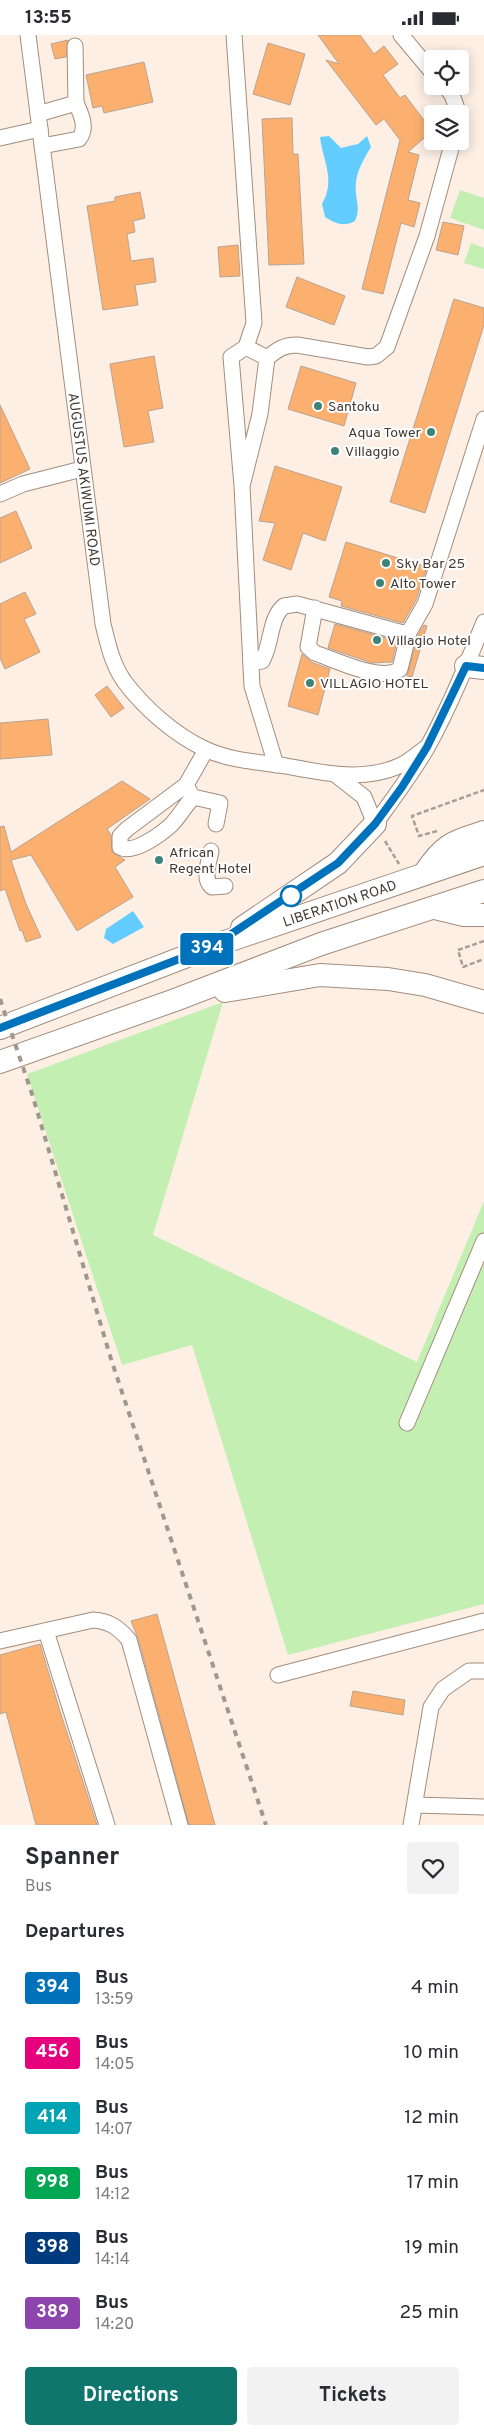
<!DOCTYPE html>
<html lang="en">
<head>
<meta charset="utf-8">
<style>
	body { margin:0; font-family:Overpass,sans-serif; background:#f2f2f3; color:#2b2b33; height:100vh; display:flex; flex-direction:column; font-size:19px; white-space:nowrap }
	* { box-sizing:border-box; margin:0 }
	p { font-size:16px; color:#7c7c81 }
	.icon { flex:none; width:28px; height:28px; fill:none; stroke:currentColor; stroke-width:2; stroke-linecap:round; stroke-linejoin:round }
	.map { position:relative; height:1790px; overflow:hidden }
	.drawer { display:flex; flex-direction:column; background:#fff; flex:1 }
	.drawer>* { flex:none }
	.badge { padding:0 10px; border-radius:4px; font-size:18px; line-height:32px }
	.controls { position:absolute; left:424px; top:15px; display:grid; gap:10px }
	.controls a { display:grid; place-items:center; width:45px; height:45px; border-radius:5px; background:#fff; box-shadow:0 2px 12px #0003; font-size:25px }
	.map>.badge { position:absolute; translate:-50% -50%; box-shadow:0 0 0 2px #fff }
	h2 { padding:0 25px; font-size:19px; line-height:45px }
	.round { display:grid; place-items:center; flex:none; width:52px; height:52px; border-radius:5px; background:#f2f2f3 }
	.summary { display:flex; align-items:center; justify-content:space-between; height:85px; padding:0 25px }
	h1 { font-size:24px; font-weight:700; line-height:38px }
	.cta { display:flex; gap:10px; margin-top:auto; padding:10px 25px }
	.cta a { flex:1; height:58px; border-radius:5px; background:#0f766e; color:#fff; font-size:20px; font-weight:700; line-height:58px; text-align:center }
	.cta a+a { background:#f2f2f3; color:#2b2b33 }
	ul { padding:0; list-style:none }
	li { display:flex; align-items:center; gap:15px; height:65px; padding:0 25px }
	li div { flex:1 }
	li b { display:block; font-size:19px }
	li em { font-style:normal }
	li .badge { min-width:55px; font-weight:700; text-align:center }
	.status { display:flex; justify-content:space-between; align-items:center; height:35px; padding:0 25px; background:#fff; direction:ltr }
	.status svg { height:14px; fill:currentColor }
	.map>svg:first-child { display:block }
	.green { fill:#c4efb2 }
	.water { fill:#64cdff }
	.building { fill:#fbb070; stroke:#b9a392 }
	.lines { fill:none; stroke-linecap:round; stroke-linejoin:round }
	.minor-casing { stroke:#a38d7d; stroke-width:17 }
	.highway-casing { stroke:#a38d7d; stroke-width:24 }
	.path { stroke:#aa9e95; stroke-width:2.5; stroke-dasharray:5 2.5; stroke-linecap:butt }
	.minor { stroke:#fff; stroke-width:15 }
	.highway { stroke:#fff; stroke-width:22 }
	.rail { stroke:#a2978e; stroke-width:4; stroke-dasharray:6 6; stroke-linecap:butt }
	.line-casing { stroke:#fff; stroke-width:11 }
	.line { stroke:#0072bc; stroke-width:8 }
	.poi-dot { fill:#3e8377; stroke:#fff; stroke-width:2 }
	.stop-dot { fill:#fff; stroke:#0072bc; stroke-width:2.5 }
	.labels { text-anchor:middle; stroke-width:4; stroke-linejoin:round; paint-order:stroke }
	.poi-label { font-size:14px; fill:#423932; stroke:#fff; text-anchor:start }
	.street-label { font-size:14px; fill:#423932; stroke:#fff }
</style>
</head>
<body>
<div class="status"><b>13:55</b><svg viewBox="0 0 49 12"><path d="M0 12V9h3v3zM5 12V6h3v6zM10 12V3h3v9zM15 12V0h3v12zM26 1h20v11H26zM47 4h2v5h-2z"/></svg></div>
<div class="map">
<svg width="484" height="1790" viewBox="0 0 484 1790">
	<rect width="100%" height="100%" fill="#fdefe4"/>
	<!-- green -->
	<g class="green">
		<path d="M460,155L484,163V195L450,183Z"/>
		<path d="M471,208L484,213V234L464,228Z"/>
		<path d="M223,967L153,1200L417,1327L484,1166V1569L288,1620L192,1310L122,1330L27,1039Z"/>
	</g>
	<!-- water -->
	<g class="water">
		<path d="M329,101L341,113L358,109L367,101L371,112C362,127 354,140 356,158C357,170 360,175 355,186C344,192 336,189 325,182L322,169C336,145 323,127 320,102Z"/>
		<path d="M133,876L144,892L113,909L104,903L106,894Z"/>
	</g>
	<!-- building -->
	<g class="building">
		<path d="M318,0H360L374,19L384,11L398,29L383,40L400,63L405,60L432,96L408,117L419,120L408,165L420,168L414,192L401,188L383,259L362,254L400,105L384,84L376,90L326,25L339,29Z"/>
		<path d="M68,5L66,22L55,24L51,9Z"/>
		<path d="M268,8L305,19L290,70L253,59Z"/>
		<path d="M144,27L153,67L104,78L102,71L93,73L86,40Z"/>
		<path d="M286,83H292L293,119H298L304,229L269,230L262,84Z"/>
		<path d="M140,157L145,183L133,186L135,197L127,199L131,226L153,223L156,247L135,250L138,270L103,275L87,171L115,166V162Z"/>
		<path d="M443,187L464,191L458,220L436,215Z"/>
		<path d="M238,210L240,241L220,242L218,212Z"/>
		<path d="M297,242L345,261L334,290L286,272Z"/>
		<path d="M454,264L484,273V290L425,478L390,467Z"/>
		<path d="M154,321L163,373L148,376L154,407L124,412L110,329Z"/>
		<path d="M301,331L356,348L344,391L288,374Z"/>
		<path d="M0,370L30,434L0,448Z"/>
		<path d="M275,431L342,452L325,506L303,498L291,535L263,525L275,488L259,486Z"/>
		<path d="M16,476L32,513L0,528V483Z"/>
		<path d="M346,507L427,532L416,565L403,588L341,571L342,566L329,562Z"/>
		<path d="M25,557L36,579L24,584L40,617L5,634L0,623V569Z"/>
		<path d="M335,589L397,606L392,627L372,628L328,613Z"/>
		<path d="M424,590L427,591L412,642L407,641L418,600Z"/>
		<path d="M302,619L311,627L330,634L318,680L288,671Z"/>
		<path d="M107,651L124,673L111,682L95,660Z"/>
		<path d="M48,684L52,720L0,724V688Z"/>
		<path d="M122,746L150,764L107,794L111,800L112,817L125,825L115,832L133,862L77,896L31,820L11,825L26,869L41,902L26,907L22,895L20,896L5,854L0,856V792L4,791L11,817Z"/>
		<path d="M157,1579L215,1790H189L138,1603L131,1586Z"/>
		<path d="M40,1609L59,1673L97,1790H36L6,1677L0,1679V1620Z"/>
		<path d="M353,1656L405,1665L403,1680L350,1671Z"/>
	</g>
	<g class="lines">
		<defs>
			<g id="minor">
				<path id="s1" d="M28,0L103,589C108,609 112,629 124,646C144,673 175,700 205,714C230,726 260,727 286,731C323,738 363,747 399,731C409,727 418,718 427,712"/>
				<path d="M234,0L254,288L246,312"/>
				<path d="M401,0L432,37"/>
				<path d="M445,51L452,60L459,79"/>
				<path d="M38,79L76,68L75,11"/>
				<path d="M0,103L40,94"/>
				<path d="M42,111L79,104C88,93 81,79 76,68"/>
				<path d="M267,323C277,315 283,310 297,310L368,322L376,321L387,312L427,201L453,106"/>
				<path d="M242,451L231,322L246,312L267,323L260,379L242,451L252,651L276,730"/>
				<path d="M0,459L23,449L82,434"/>
				<path d="M315,573L308,612L315,618C336,625 382,648 400,634L409,597L425,569L484,384"/>
				<path d="M251,628L262,626C272,610 269,583 284,571L297,569L403,598L409,597"/>
				<path d="M336,740L364,762L375,789"/>
				<path d="M188,754L193,762L220,768L216,789"/>
				<path d="M193,762C185,771 179,782 171,790C161,799 133,820 120,812V801L127,794L186,750L206,715"/>
				<path d="M375,789C393,764 411,740 427,713C449,673 467,629 484,587"/>
				<path d="M211,816C209,827 202,844 212,852L225,851"/>
				<path d="M407,1388L484,1206"/>
				<path d="M46,1596L107,1790"/>
				<path d="M0,1606L93,1585C109,1586 118,1592 129,1605L180,1790"/>
				<path d="M278,1640L484,1586"/>
				<path d="M415,1770L484,1772"/>
				<path d="M411,1790L431,1672L443,1654L469,1636H484"/>
			</g>
			<g id="highway">
				<path d="M466,631L484,633"/>
				<path d="M424,839C444,809 451,808 484,797"/>
				<path d="M435,873L464,880H484"/>
				<path d="M242,893L338,828L375,789"/>
				<path d="M225,956L320,940L388,944L425,950L484,967"/>
				<path id="s2" d="M0,993L213,911L484,819"/>
				<path d="M0,1027L175,965L321,909L484,856"/>
			</g>
		</defs>
		<!-- minor casing -->
		<use href="#minor" class="minor-casing"/>
		<!-- highway casing -->
		<use href="#highway" class="highway-casing"/>
		<!-- path -->
		<g class="path">
			<path d="M437,796L419,801L412,781L484,755"/>
			<path d="M385,806L399,829"/>
			<path d="M484,906L458,915L463,932L484,924"/>
		</g>
		<!-- minor -->
		<use href="#minor" class="minor"/>
		<!-- highway -->
		<use href="#highway" class="highway"/>
		<!-- rail -->
		<path class="rail" d="M0,964L32,1059L111,1324L266,1790"/>
	</g>
	<g class="lines">
		<defs>
			<path id="line" d="M0,993L213,911L338,828L375,789L402,752L427,712L466,631L484,633"/>
		</defs>
		<!-- line casing -->
		<use href="#line" class="line-casing"/>
		<!-- line -->
		<use href="#line" class="line"/>
	</g>
	<!-- markers -->
	<g class="poi-dot">
		<circle cx="318" cy="371" r="5"/>
		<circle cx="431" cy="397" r="5"/>
		<circle cx="335" cy="416" r="5"/>
		<circle cx="386" cy="528" r="5"/>
		<circle cx="380" cy="548" r="5"/>
		<circle cx="377" cy="605" r="5"/>
		<circle cx="310" cy="648" r="5"/>
		<circle cx="159" cy="825" r="5"/>
	</g>
	<circle class="stop-dot" cx="291" cy="861" r="10"/>
	<g class="labels">
		<!-- poi labels -->
		<g class="poi-label">
			<text x="328" y="376">Santoku</text>
			<text x="421" y="402" text-anchor="end">Aqua Tower</text>
			<text x="345" y="421">Villaggio</text>
			<text x="396" y="533">Sky Bar 25</text>
			<text x="390" y="553">Alto Tower</text>
			<text x="387" y="610">Villagio Hotel</text>
			<text x="320" y="653">VILLAGIO HOTEL</text>
			<text x="169" y="822">African<tspan x="169" dy="16">Regent Hotel</tspan></text>
		</g>
		<!-- street labels -->
		<g class="street-label">
			<text dy="5" stroke="none"><textPath href="#s1" startOffset="448">AUGUSTUS AKIWUMI ROAD</textPath></text>
			<text dy="5" stroke="none"><textPath href="#s2" startOffset="362">LIBERATION ROAD</textPath></text>
		</g>
	</g>
</svg>
<div class="controls">
<a><svg class="icon" aria-label="locate" viewBox="0 0 24 24"><circle cx="12" cy="12" r="6"/><path d="M12 2v4M12 18v4M2 12h4M18 12h4"/></svg></a>
<a><svg class="icon" aria-label="layers" viewBox="0 0 24 24"><path d="M12 4l9 5-9 5-9-5zM3 14l9 5 9-5"/></svg></a>
</div>
<b class="badge" style="left:207px;top:914px;background:#0072bc;color:#fff">394</b>
</div>
<section class="drawer">
<div class="summary"><div><h1>Spanner</h1><p>Bus</p></div><a class="round"><svg class="icon" aria-label="heart" viewBox="0 0 24 24"><path d="M12 20l-8-8c-3-5 5-10 8-4 3-6 11-1 8 4z"/></svg></a></div>
<h2>Departures</h2>
<ul>
<li><span class="badge" style="background:#0072bc;color:#fff">394</span><div><b>Bus</b><p>13:59</p></div><em>4 min</em></li>
<li><span class="badge" style="background:#e6007e;color:#fff">456</span><div><b>Bus</b><p>14:05</p></div><em>10 min</em></li>
<li><span class="badge" style="background:#00a3b4;color:#fff">414</span><div><b>Bus</b><p>14:07</p></div><em>12 min</em></li>
<li><span class="badge" style="background:#00a651;color:#fff">998</span><div><b>Bus</b><p>14:12</p></div><em>17 min</em></li>
<li><span class="badge" style="background:#003b80;color:#fff">398</span><div><b>Bus</b><p>14:14</p></div><em>19 min</em></li>
<li><span class="badge" style="background:#8e44ad;color:#fff">389</span><div><b>Bus</b><p>14:20</p></div><em>25 min</em></li>
</ul>
<div class="cta"><a>Directions</a><a>Tickets</a></div>
</section>
</body>
</html>
